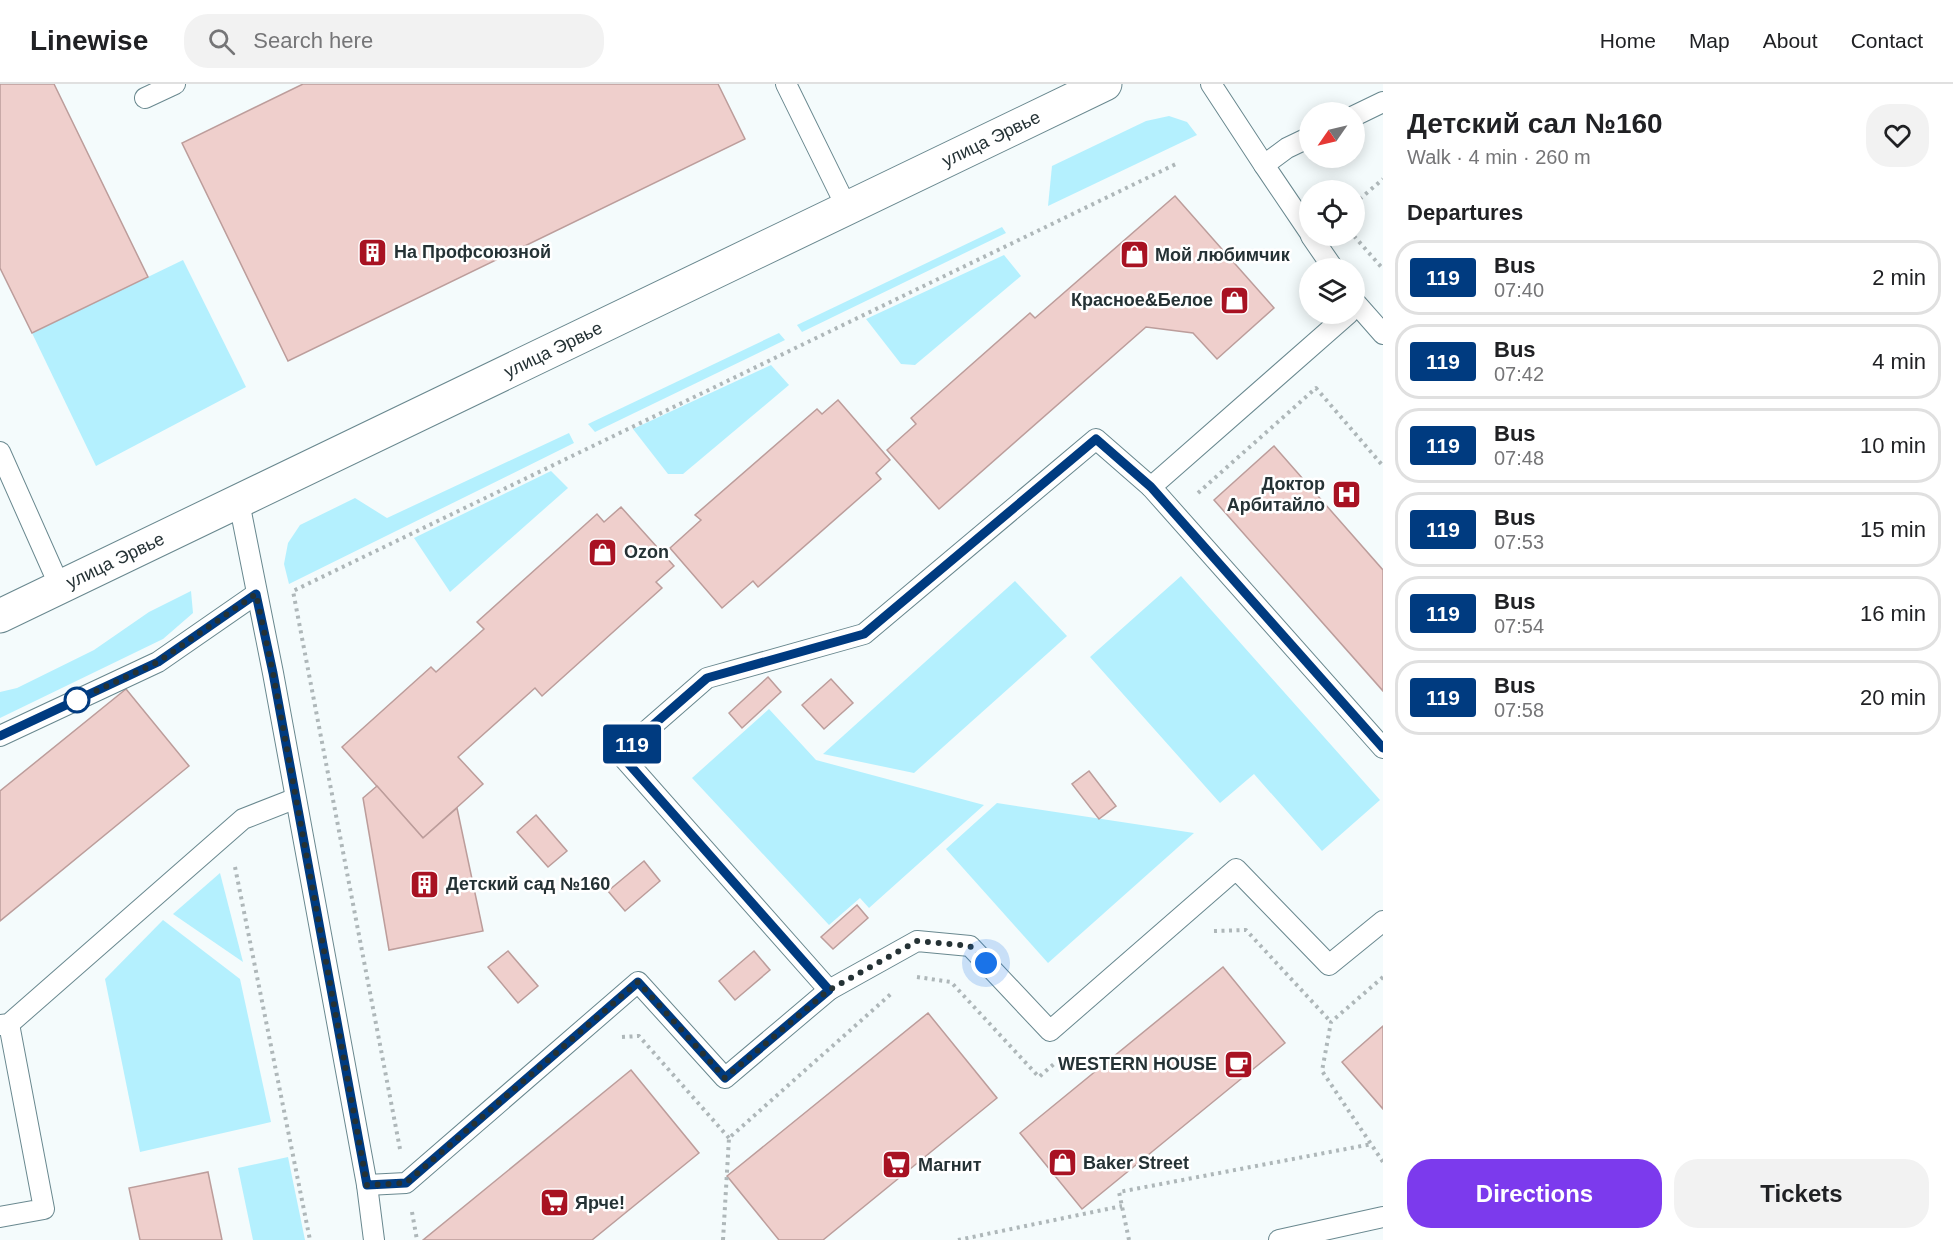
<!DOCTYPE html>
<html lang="en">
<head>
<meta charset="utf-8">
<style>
	body { margin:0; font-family:Helvetica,sans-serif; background:#f2f2f2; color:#202124; height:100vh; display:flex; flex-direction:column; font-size:22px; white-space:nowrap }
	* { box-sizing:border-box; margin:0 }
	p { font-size:20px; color:#757577 }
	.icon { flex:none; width:33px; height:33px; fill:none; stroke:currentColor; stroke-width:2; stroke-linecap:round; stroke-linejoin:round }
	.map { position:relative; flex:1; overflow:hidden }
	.side { display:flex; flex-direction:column; background:#fff; width:570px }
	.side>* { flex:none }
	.badge { padding:0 12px; border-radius:4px; font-size:21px; line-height:39px }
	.needle { width:39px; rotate:236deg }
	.tools { position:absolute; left:1299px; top:18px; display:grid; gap:12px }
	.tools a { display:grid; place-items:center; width:66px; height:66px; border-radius:50%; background:#fff; box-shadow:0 3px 15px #0003; font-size:30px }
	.you { position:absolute; width:30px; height:30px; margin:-15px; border:4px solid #fff; border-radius:50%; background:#1a73e8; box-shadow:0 0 0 9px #1a73e833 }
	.map>.badge { position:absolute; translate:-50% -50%; box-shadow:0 0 0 3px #fff }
	h2 { padding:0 24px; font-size:22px; line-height:54px }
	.round { display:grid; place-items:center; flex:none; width:63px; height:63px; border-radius:24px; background:#f2f2f2 }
	.overview { display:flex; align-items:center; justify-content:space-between; height:102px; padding:0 24px }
	h1 { font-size:28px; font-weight:800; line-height:45px }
	.button { display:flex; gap:12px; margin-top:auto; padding:12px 24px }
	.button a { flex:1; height:69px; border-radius:24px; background:#7c3aed; color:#fff; font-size:24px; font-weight:800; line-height:69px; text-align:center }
	.button a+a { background:#f2f2f2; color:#202124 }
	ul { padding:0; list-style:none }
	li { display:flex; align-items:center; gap:18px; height:75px; margin:0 12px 9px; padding:0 12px; border:3px solid #e0e0e0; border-radius:24px }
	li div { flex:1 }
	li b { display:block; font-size:22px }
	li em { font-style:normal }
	li .badge { min-width:66px; font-weight:700; text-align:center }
	header { display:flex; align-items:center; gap:36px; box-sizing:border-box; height:84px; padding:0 30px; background:#fff; border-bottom:2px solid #e0e0e0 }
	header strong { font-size:28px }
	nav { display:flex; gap:33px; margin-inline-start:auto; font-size:21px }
	.search { width:420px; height:54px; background:#f2f2f2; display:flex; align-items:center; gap:15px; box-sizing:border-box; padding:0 21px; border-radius:24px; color:#757577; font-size:22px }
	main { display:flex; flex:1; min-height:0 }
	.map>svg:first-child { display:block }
	.green { fill:#b4f0fe }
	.building { fill:#efcfcc; stroke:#bc9d9b; stroke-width:1.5 }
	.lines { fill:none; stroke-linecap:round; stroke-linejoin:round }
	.service-casing { stroke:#69888f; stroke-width:22 }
	.minor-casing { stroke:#69888f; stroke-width:35 }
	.path { stroke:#aeb7b9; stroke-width:4; stroke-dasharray:3 4.5; stroke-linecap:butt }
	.service { stroke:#fff; stroke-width:20 }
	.minor { stroke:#fff; stroke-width:33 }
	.line-casing { stroke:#fff; stroke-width:14 }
	.line { stroke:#003b80; stroke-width:9 }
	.walk { stroke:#253235; stroke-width:6; stroke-dasharray:0 10.8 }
	.stop-dot { fill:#fff; stroke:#003b80; stroke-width:3 }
	.labels { text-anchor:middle; stroke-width:5; stroke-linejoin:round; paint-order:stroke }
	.street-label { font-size:18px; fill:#253235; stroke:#fff }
	.poi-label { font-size:18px; font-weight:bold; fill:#253235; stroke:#fff; text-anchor:start }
</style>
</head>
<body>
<header>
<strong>Linewise</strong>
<div class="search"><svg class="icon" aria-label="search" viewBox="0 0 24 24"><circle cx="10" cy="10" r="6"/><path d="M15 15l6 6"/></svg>Search here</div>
<nav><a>Home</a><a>Map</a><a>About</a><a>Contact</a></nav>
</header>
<main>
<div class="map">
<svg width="1383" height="1156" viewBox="0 0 1383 1156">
	<rect width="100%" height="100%" fill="#f4fbfc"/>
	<!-- green -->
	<g class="green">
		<path d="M1169,32L1187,38L1197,51L1048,122L1052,82L1146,37Z"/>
		<path d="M1002,143L1006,149L802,248L797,241Z"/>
		<path d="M1004,171L1021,192L915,281L901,280L866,235Z"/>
		<path d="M183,176L246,303L96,382L32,249Z"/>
		<path d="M779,249L785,256L595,348L588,340Z"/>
		<path d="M771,281L789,301L683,390H668L633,345Z"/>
		<path d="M569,349L574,359L289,500L284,480L288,459L300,441L355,414L387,434Z"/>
		<path d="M551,387L568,404L450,508L414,454Z"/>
		<path d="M1181,492L1380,716L1322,767L1254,690L1220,719L1090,573Z"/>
		<path d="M1015,497L1067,552L914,689L823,670Z"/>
		<path d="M191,507L193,529L163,555L0,634V608L17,604L94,566L149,528Z"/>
		<path d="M769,625L816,676L984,721L869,824L860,814L829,841L692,694Z"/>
		<path d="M997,719L1194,749L1048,879L946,765Z"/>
		<path d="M220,789L243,878L173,830Z"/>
		<path d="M163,836L240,895L271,1038L140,1068L105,895Z"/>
		<path d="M288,1073L305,1156H253L238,1084Z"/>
	</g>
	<!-- building -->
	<g class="building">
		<path d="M0,0H54L148,193L32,249L0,184Z"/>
		<path d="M303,0H718L745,55L288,277L182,59Z"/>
		<path d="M1175,112L1274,224L1217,275L1193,249L1146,243L939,425L887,366L916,340L911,334L1030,229L1035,234Z"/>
		<path d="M838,316L890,376L876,389L881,395L758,503L753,497L722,524L670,464L701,436L695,431L817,325L822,330Z"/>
		<path d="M1274,362L1383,486V607L1214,416Z"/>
		<path d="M621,423L674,482L656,498L662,504L542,612L535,604L458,673L483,700L423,754L342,663L431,583L436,588L484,545L477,538L597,430L604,438Z"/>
		<path d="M768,593L781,608L742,644L729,629Z"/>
		<path d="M831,595L853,619L824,645L802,621Z"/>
		<path d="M126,605L189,682L0,837V707Z"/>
		<path d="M1089,687L1116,722L1099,735L1072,700Z"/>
		<path d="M377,702L423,754L457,724L483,847L389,866L363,714Z"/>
		<path d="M536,731L567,767L548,783L517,748Z"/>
		<path d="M644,777L660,797L625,827L608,807Z"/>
		<path d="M857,821L868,834L833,865L821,853Z"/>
		<path d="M508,867L538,902L518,919L488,883Z"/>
		<path d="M754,867L770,886L735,916L719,897Z"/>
		<path d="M1223,883L1285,959L1082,1125L1020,1049Z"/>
		<path d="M928,929L997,1014L823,1156H779L727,1092Z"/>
		<path d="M1383,942V1025L1342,978Z"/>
		<path d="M631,986L699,1069L592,1156H423Z"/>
		<path d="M208,1088L222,1156H140L129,1104Z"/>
	</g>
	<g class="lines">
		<defs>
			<g id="service">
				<path d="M786,0L847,124"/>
				<path d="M1211,0L1264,81"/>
				<path d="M145,14L175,0"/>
				<path d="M1354,32L1383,18"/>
				<path d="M1310,53L1287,64L1264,81L1310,149"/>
				<path d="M1311,152L1333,184"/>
				<path d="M1354,217L1383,250"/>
				<path d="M1348,230L1151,403L1383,664"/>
				<path d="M0,368L60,503"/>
				<path d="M239,418L273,589L367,1101L374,1156"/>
				<path d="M0,652L158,578L256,510"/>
				<path d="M829,906L620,670L707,594L864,550L1096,355L1151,403"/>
				<path d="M0,941L9,940L243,735L294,715"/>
				<path d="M367,1101L406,1099L638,898L725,994L829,906L917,857L970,862L1050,947L1236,785L1329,881L1383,837"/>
				<path d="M0,1133L44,1125L9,940"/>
				<path d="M1279,1156L1383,1133"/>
			</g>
			<g id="minor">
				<path id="s1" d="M0,532L1105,0"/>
			</g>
		</defs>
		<!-- service casing -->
		<use href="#service" class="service-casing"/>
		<!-- minor casing -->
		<use href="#minor" class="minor-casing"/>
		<!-- path -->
		<g class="path">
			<path d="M1354,120L1383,95"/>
			<path d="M1354,152L1383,185"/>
			<path d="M1198,409L1316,304L1383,382"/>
			<path d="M235,783L310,1156"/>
			<path d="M1214,847L1246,846L1331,938"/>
			<path d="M917,893L951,898L1039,993L1055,979"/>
			<path d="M1383,893L1331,938L1322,987L1383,1078"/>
			<path d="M622,953L639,952L729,1054"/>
			<path d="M400,1065L293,507L1178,79"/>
			<path d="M412,1128L417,1156"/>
			<path d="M723,1156L729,1054L892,909"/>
			<path d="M958,1156L1122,1122"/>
			<path d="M1129,1156L1119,1108L1372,1060"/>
		</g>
		<!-- service -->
		<use href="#service" class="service"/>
		<!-- minor -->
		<use href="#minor" class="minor"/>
	</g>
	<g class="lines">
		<defs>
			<path id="line" d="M0,652L158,578L256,510L273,589L367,1101L406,1099L638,898L725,994L829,906L620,670L707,594L864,550L1096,355L1151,403L1383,664"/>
		</defs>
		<!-- line casing -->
		<use href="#line" class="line-casing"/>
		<!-- line -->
		<use href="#line" class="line"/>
		<!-- walk -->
		<path class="walk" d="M77,616L158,578L256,510L273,589L367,1101L406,1099L638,898L725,994L829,906L917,857L970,862L986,879"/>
	</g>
	<!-- icons -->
	<defs>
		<symbol id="building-square" viewBox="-11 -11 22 22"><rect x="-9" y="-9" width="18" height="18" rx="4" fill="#a81222" stroke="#fff"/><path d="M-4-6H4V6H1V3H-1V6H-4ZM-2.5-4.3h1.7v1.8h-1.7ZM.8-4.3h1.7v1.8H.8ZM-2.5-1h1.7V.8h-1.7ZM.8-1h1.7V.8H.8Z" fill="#fff"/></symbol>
		<symbol id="shop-square" viewBox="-11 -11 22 22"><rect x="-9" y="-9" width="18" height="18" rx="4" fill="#a81222" stroke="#fff"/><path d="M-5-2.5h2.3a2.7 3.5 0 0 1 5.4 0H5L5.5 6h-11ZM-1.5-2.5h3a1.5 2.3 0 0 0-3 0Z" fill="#fff"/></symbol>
		<symbol id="hospital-square" viewBox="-11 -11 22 22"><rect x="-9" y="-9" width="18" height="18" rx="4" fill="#a81222" stroke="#fff"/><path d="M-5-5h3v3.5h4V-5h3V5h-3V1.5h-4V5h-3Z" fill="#fff"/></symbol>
		<symbol id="cafe-square" viewBox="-11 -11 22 22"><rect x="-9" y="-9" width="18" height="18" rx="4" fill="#a81222" stroke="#fff"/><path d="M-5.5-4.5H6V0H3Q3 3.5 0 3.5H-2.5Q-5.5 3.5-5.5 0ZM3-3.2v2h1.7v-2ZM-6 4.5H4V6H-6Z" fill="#fff"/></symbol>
		<symbol id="supermarket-square" viewBox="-11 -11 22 22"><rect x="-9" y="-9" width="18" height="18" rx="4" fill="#a81222" stroke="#fff"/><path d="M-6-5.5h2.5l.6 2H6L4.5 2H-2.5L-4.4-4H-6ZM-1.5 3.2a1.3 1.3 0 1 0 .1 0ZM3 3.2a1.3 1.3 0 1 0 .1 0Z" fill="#fff"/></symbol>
	</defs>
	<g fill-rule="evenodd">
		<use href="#building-square" x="356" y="152" width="33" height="33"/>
		<use href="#shop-square" x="1118" y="154" width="33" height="33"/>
		<use href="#shop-square" x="1218" y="200" width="33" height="33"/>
		<use href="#hospital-square" x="1330" y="394" width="33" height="33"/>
		<use href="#shop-square" x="586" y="452" width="33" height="33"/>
		<use href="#building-square" x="408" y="784" width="33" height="33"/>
		<use href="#cafe-square" x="1222" y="964" width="33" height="33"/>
		<use href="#shop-square" x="1046" y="1062" width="33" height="33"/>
		<use href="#supermarket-square" x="880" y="1064" width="33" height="33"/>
		<use href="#supermarket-square" x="538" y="1102" width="33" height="33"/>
	</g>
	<!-- markers -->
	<circle class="stop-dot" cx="77" cy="616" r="12"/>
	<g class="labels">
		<!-- street labels -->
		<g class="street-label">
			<text dy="6" stroke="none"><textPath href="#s1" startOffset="1100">улица Эрвье</textPath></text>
			<text dy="6" stroke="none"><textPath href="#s1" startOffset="614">улица Эрвье</textPath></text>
			<text dy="6" stroke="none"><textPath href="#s1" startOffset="128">улица Эрвье</textPath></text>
		</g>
		<!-- poi labels -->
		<g class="poi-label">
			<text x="394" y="174">На Профсоюзной</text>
			<text x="1155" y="177">Мой любимчик</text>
			<text x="1213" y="222" text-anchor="end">Красное&amp;Белое</text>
			<text x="1325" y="406" text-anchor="end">Доктор<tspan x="1325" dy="21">Арбитайло</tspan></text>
			<text x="624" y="474">Ozon</text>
			<text x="446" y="806">Детский сад №160</text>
			<text x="1217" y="986" text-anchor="end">WESTERN HOUSE</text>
			<text x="1083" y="1085">Baker Street</text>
			<text x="918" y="1087">Магнит</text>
			<text x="575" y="1125">Ярче!</text>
		</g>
	</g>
</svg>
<div class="tools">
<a><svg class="needle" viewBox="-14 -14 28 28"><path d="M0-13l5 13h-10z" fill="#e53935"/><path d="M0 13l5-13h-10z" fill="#757577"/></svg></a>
<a><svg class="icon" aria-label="locate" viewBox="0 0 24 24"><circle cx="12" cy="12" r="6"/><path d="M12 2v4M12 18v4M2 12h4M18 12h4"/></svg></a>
<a><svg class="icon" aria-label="layers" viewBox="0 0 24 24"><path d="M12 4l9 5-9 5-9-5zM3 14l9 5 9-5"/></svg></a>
</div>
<div class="you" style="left:986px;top:879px"></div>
<b class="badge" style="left:632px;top:660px;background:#003b80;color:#fff">119</b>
</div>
<section class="side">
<div class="overview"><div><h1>Детский сал №160</h1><p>Walk · 4 min · 260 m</p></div><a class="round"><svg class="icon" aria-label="heart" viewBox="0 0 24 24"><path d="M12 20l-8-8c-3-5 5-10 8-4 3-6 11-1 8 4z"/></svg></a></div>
<h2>Departures</h2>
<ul>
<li><span class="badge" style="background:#003b80;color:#fff">119</span><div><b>Bus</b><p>07:40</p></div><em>2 min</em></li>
<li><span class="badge" style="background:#003b80;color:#fff">119</span><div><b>Bus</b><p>07:42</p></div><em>4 min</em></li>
<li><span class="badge" style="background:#003b80;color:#fff">119</span><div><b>Bus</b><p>07:48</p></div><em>10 min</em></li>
<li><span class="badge" style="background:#003b80;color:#fff">119</span><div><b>Bus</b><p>07:53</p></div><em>15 min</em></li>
<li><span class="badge" style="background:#003b80;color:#fff">119</span><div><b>Bus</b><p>07:54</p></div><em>16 min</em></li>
<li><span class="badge" style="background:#003b80;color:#fff">119</span><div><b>Bus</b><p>07:58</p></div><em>20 min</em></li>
</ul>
<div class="button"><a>Directions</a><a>Tickets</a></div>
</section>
</main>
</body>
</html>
